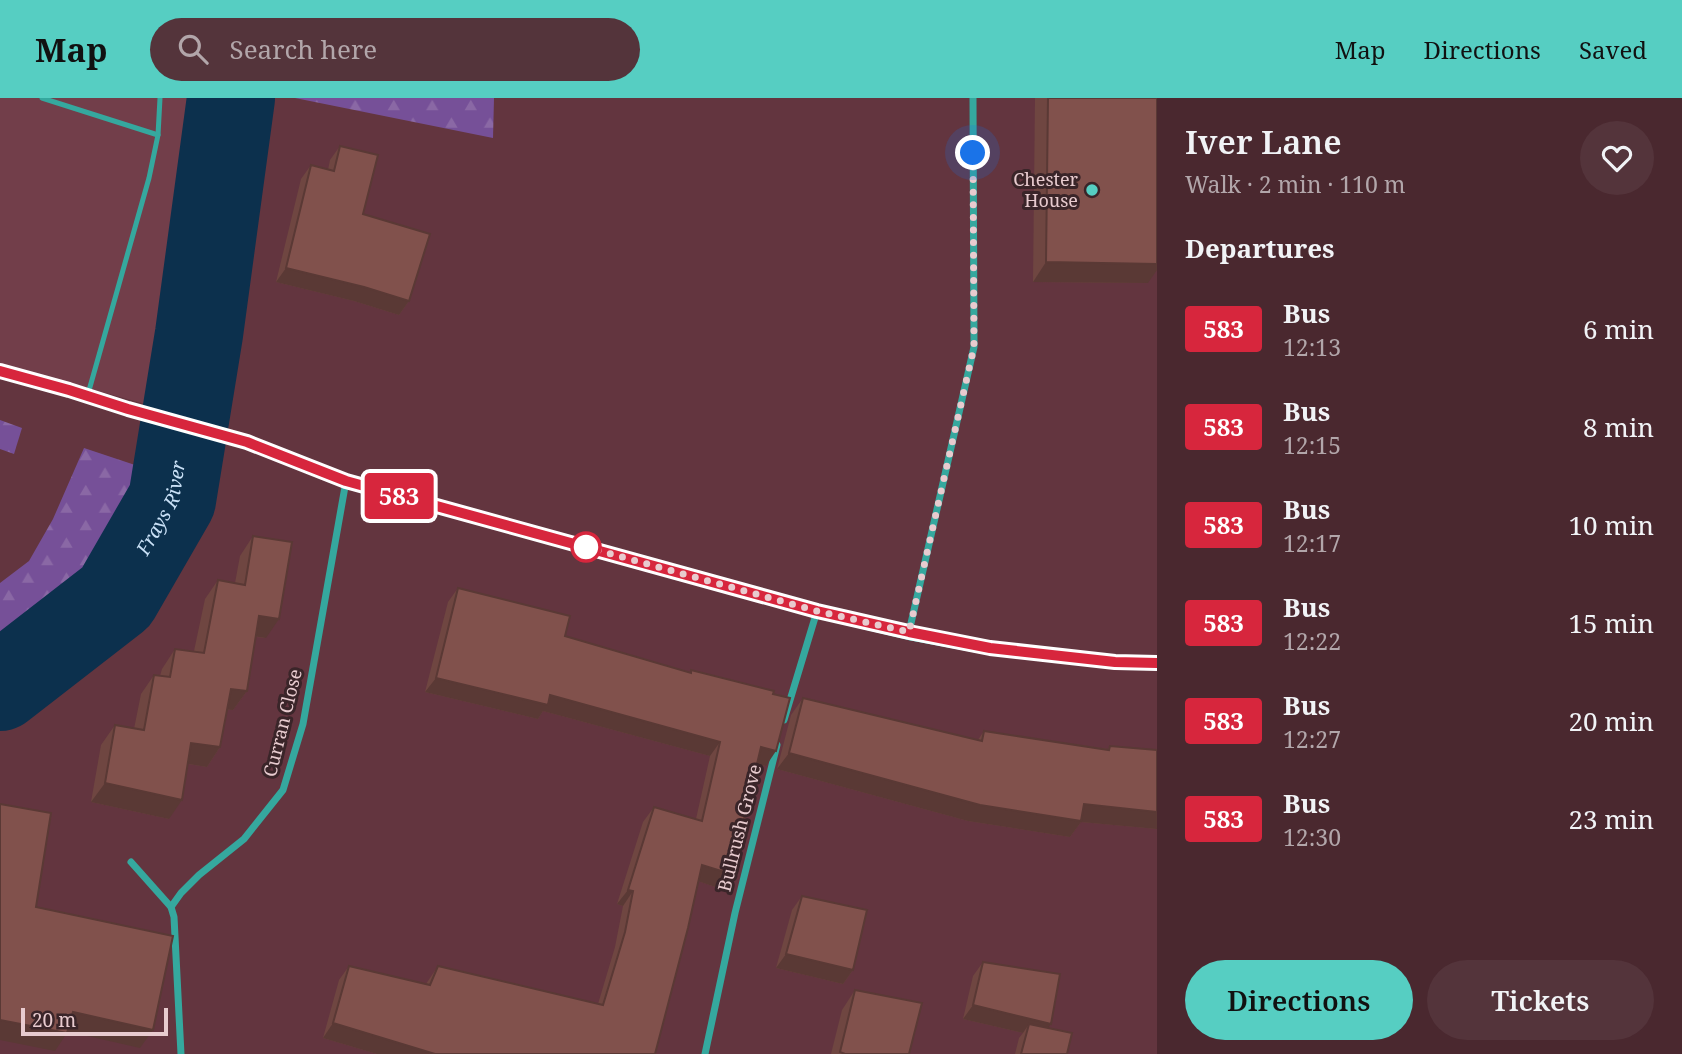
<!DOCTYPE html>
<html lang="en">
<head>
<meta charset="utf-8">
<style>
	body { margin:0; font-family:"Noto Serif",serif; background:#54343b; color:#f1f3f6; height:100vh; display:flex; flex-direction:column; font-size:26px; white-space:nowrap }
	* { box-sizing:border-box; margin:0 }
	p { font-size:23px; color:#b2a6aa }
	.icon { flex:none; width:38px; height:38px; fill:none; stroke:currentColor; stroke-width:2; stroke-linecap:round; stroke-linejoin:round }
	.map { position:relative; flex:1; overflow:hidden }
	.sheet { display:flex; flex-direction:column; background:#4a282f; width:525px }
	.sheet>* { flex:none }
	.badge { padding:0 14px; border-radius:5px; font-size:24px; line-height:46px }
	.scale { position:absolute; left:21px; bottom:18px; width:147px; box-sizing:border-box; padding-left:7px; border:4px solid #e8cbcf; border-top:0; font-size:19px; line-height:24px; white-space:nowrap; color:#e8cbcf; -webkit-text-stroke:5px #3a2529; paint-order:stroke }
	.you { position:absolute; width:35px; height:35px; margin:-18px; border:5px solid #fff; border-radius:50%; background:#1a73e8; box-shadow:0 0 0 10px #1a73e833 }
	.map>.badge { position:absolute; translate:-50% -50%; box-shadow:0 0 0 4px #fff }
	h2 { padding:0 28px; font-size:26px; line-height:63px }
	.round { display:grid; place-items:center; flex:none; width:74px; height:74px; border-radius:37px; background:#54343b }
	.headline { display:flex; align-items:center; justify-content:space-between; height:119px; padding:0 28px }
	h1 { font-size:33px; font-weight:600; line-height:52px }
	.button { display:flex; gap:14px; margin-top:auto; padding:14px 28px }
	.button a { flex:1; height:80px; border-radius:42px; background:#56cec2; color:#111; font-size:28px; font-weight:600; line-height:80px; text-align:center }
	.button a+a { background:#54343b; color:#f1f3f6 }
	ul { padding:0; list-style:none }
	li { display:flex; align-items:center; gap:21px; height:98px; padding:0 28px }
	li div { flex:1 }
	li b { display:block; font-size:26px }
	li em { font-style:normal }
	li .badge { min-width:77px; font-weight:700; text-align:center }
	header { display:flex; align-items:center; gap:42px; box-sizing:border-box; height:98px; padding:0 35px; background:#56cec2; color:#111 }
	header strong { font-size:33px }
	nav { display:flex; gap:38px; margin-inline-start:auto; font-size:24px }
	.search { width:490px; height:63px; background:#54343b; display:flex; align-items:center; gap:18px; box-sizing:border-box; padding:0 24px; border-radius:38px; color:#b2a6aa; font-size:26px }
	main { display:flex; flex:1; min-height:0 }
	.map>svg:first-child { display:block }
	.built { fill:#723e4a }
	.forest { fill:url(#forest-firs) }
	.water { fill:url(#water-ripples) }
	.lines { fill:none; stroke-linecap:round; stroke-linejoin:round }
	.river { stroke:#0c304d; stroke-width:88 }
	.service { stroke:#35a89e; stroke-width:5 }
	.minor { stroke:#35a89e; stroke-width:7 }
	.secondary { stroke:#48d9cc; stroke-width:14 }
	.wall { fill:#6f4641 }
	.shaded-wall { fill:#5a3935 }
	.building { fill:#81514c; stroke:#5a3935; stroke-width:2 }
	.line-casing { stroke:#fff; stroke-width:16 }
	.line { stroke:#d7263d; stroke-width:10 }
	.walk { stroke:#e8cbcf; stroke-width:7; stroke-dasharray:0 12.6 }
	.poi-dot { fill:#56cec2; stroke:#3a2529; stroke-width:2.5 }
	.stop-dot { fill:#fff; stroke:#d7263d; stroke-width:3.5 }
	.labels { text-anchor:middle; stroke-width:6; stroke-linejoin:round; paint-order:stroke }
	.poi-label { font-size:18px; fill:#e8cbcf; stroke:#3a2529; text-anchor:end }
	.street-label { font-size:18px; fill:#e8cbcf; stroke:#3a2529 }
	.water-label { font-size:19px; font-style:italic; fill:#cae1f7; stroke:#3a2529 }
</style>
</head>
<body>
<header>
<strong>Map</strong>
<div class="search"><svg class="icon" aria-label="search" viewBox="0 0 24 24"><circle cx="10" cy="10" r="6"/><path d="M15 15l6 6"/></svg>Search here</div>
<nav><a>Map</a><a>Directions</a><a>Saved</a></nav>
</header>
<main>
<div class="map">
<svg width="1157" height="956" viewBox="0 0 1157 956">
	<defs>
		<pattern id="forest-firs" width="22" height="20" patternUnits="userSpaceOnUse" patternTransform="scale(1.75)"><rect width="22" height="20" fill="#765098"/><path d="M5 1l3.5 6h-7zM16 11l3.5 6h-7z" fill="#8a68a5"/></pattern>
		<pattern id="water-ripples" width="26" height="14" patternUnits="userSpaceOnUse" patternTransform="scale(1.75)"><rect width="26" height="14" fill="#0c304d"/><path d="M2 4q2-2 4 0t4 0M15 11q2-2 4 0t4 0" fill="none" stroke="#2f4d66"/></pattern>
	</defs>
	<rect width="100%" height="100%" fill="#63353f"/>
	<!-- built -->
	<path class="built" d="M0,0H201L194,147L166,271L160,310L0,266Z"/>
	<!-- forest -->
	<g class="forest">
		<path d="M295,0H494L493,40Z"/>
		<path d="M0,322L22,330L14,356L0,351Z"/>
		<path d="M84,350L144,370L99,495L72,524L0,572V485L29,463L53,421Z"/>
	</g>
	<!-- water -->
	<g class="water">
		<path d="M201,0H259L217,288L166,271L194,147Z"/>
		<path d="M144,370L208,391L165,481L122,523L0,626V572L72,524L99,495Z"/>
	</g>
	<g class="lines">
		<!-- river -->
		<path class="river" id="s1" d="M0,589L116,499L172,402L199,236L231,0"/>
		<!-- service -->
		<g class="service">
			<path d="M42,0L158,37"/>
			<path d="M88,296L149,80L158,37L160,0"/>
		</g>
		<!-- minor -->
		<g class="minor">
			<path d="M909,534L974,249L973,0"/>
			<path d="M784,622L817,513"/>
			<path d="M131,764L171,809"/>
			<path d="M181,956L174,819L171,809L181,795L199,777L244,741L283,692L303,626L346,383"/>
			<path d="M705,956L735,815L777,647"/>
		</g>
		<!-- secondary -->
		<path class="secondary" d="M0,273L69,292L128,311L247,344L346,383L817,513L909,535L990,550L1115,564L1157,565"/>
	</g>
	<!-- wall -->
	<g class="wall">
		<path d="M1035,0H1157L1148,185L1033,184Z"/>
		<path d="M340,48L363,116L409,203L399,217L354,203L276,184L301,81L311,67L328,72L330,62Z"/>
		<path d="M253,438L266,540L256,539L247,593L233,612H227L220,649L207,669L188,666L169,721L91,704L101,647L115,627L134,631L141,596L154,577L160,578L162,571L175,551L194,553L205,501L218,482L235,485L240,458Z"/>
		<path d="M458,490L565,538L690,575L691,572L766,668L757,666L721,791L698,783L655,956H377L323,940L339,882L349,868L426,886L438,868L598,906L615,849L623,808L617,806L643,724L654,709L696,721L710,658L543,613L538,621L425,594L448,504Z"/>
		<path d="M803,600L978,642L984,633L1108,651L1110,648L1157,652V731L1081,724L1070,739L968,723L777,671L791,617Z"/>
		<path d="M802,798L853,872L843,886L776,870L792,812Z"/>
		<path d="M983,864L1048,930L1067,956H1015L1019,940L1023,935L963,921L973,878Z"/>
		<path d="M855,892L909,956H831L842,912Z"/>
	</g>
	<!-- shaded-wall -->
	<g class="shaded-wall">
		<path d="M1046,164L1157,166V172L1148,185L1033,184Z"/>
		<path d="M286,170L364,189L409,203L399,217L354,203L276,184Z"/>
		<path d="M259,518L279,521L266,540L246,537Z"/>
		<path d="M436,580L550,597L720,644L710,658L543,613L538,621L425,594Z"/>
		<path d="M231,591L247,593L233,612L218,611Z"/>
		<path d="M191,645L220,649L207,669L177,664Z"/>
		<path d="M761,649L776,653L766,668L751,664Z"/>
		<path d="M789,655L1084,706L1157,714V731L1081,724L1070,739L968,723L777,671Z"/>
		<path d="M105,685L182,702L169,721L91,704Z"/>
		<path d="M702,767L731,776L721,791L692,781Z"/>
		<path d="M628,792L633,793L623,808L617,806Z"/>
		<path d="M786,856L853,872L843,886L776,870Z"/>
		<path d="M973,907L1051,926L1041,940L1029,926L1023,935L963,921Z"/>
		<path d="M73,914L153,932L140,950L61,932Z"/>
		<path d="M0,922L67,935L55,953L0,942Z"/>
		<path d="M333,925L435,956H377L323,940Z"/>
	</g>
	<!-- building -->
	<g class="building">
		<path d="M1048,0H1157V166L1046,164Z"/>
		<path d="M340,48L378,57L363,116L430,136L409,203L364,189L286,170L311,67L334,73Z"/>
		<path d="M253,438L292,444L279,521L259,518L247,593L231,591L220,649L191,645L182,702L105,685L115,627L144,632L154,577L170,579L175,551L204,555L218,482L245,487Z"/>
		<path d="M458,490L570,518L565,538L691,575V572L774,593L773,596L790,600L776,653L761,649L731,776L702,767L688,830L655,956H435L333,925L349,868L430,887L438,868L603,907L625,834L633,793L628,792L654,709L702,723L720,644L550,597L548,607L436,580Z"/>
		<path d="M803,600L982,643L984,633L1109,652L1110,648L1157,652V714L1084,706L1081,723L980,707L789,655Z"/>
		<path d="M0,706L51,715L36,809L173,838L153,932L73,914L67,935L0,922Z"/>
		<path d="M802,798L867,812L853,872L786,856Z"/>
		<path d="M983,864L1060,876L1051,926L973,907Z"/>
		<path d="M855,892L922,905L909,956H845L840,954Z"/>
		<path d="M1029,926L1072,935L1067,956H1021Z"/>
	</g>
	<g class="lines">
		<defs>
			<path id="line" d="M0,273L69,292L128,311L247,344L346,383L817,513L909,534L990,550L1115,564L1157,565"/>
		</defs>
		<!-- line casing -->
		<use href="#line" class="line-casing"/>
		<!-- line -->
		<use href="#line" class="line"/>
		<!-- walk -->
		<path class="walk" d="M586,449L817,513L909,534L974,249L973,55"/>
	</g>
	<!-- markers -->
	<circle class="poi-dot" cx="1092" cy="92" r="7"/>
	<circle class="stop-dot" cx="586" cy="449" r="14"/>
	<g class="labels">
		<!-- poi labels -->
		<g class="poi-label">
			<text x="1078" y="88">Chester<tspan x="1078" dy="21">House</tspan></text>
		</g>
		<!-- street labels -->
		<g class="street-label">
			<text transform="translate(283 625) rotate(-76)" y="6">Curran Close</text>
			<text transform="translate(740 730) rotate(-76)" y="6">Bullrush Grove</text>
		</g>
		<!-- water labels -->
		<g class="water-label">
			<text dy="7" stroke="none"><textPath href="#s1" startOffset="248">Frays River</textPath></text>
		</g>
	</g>
</svg>
<div class="scale">20 m</div>
<div class="you" style="left:973px;top:55px"></div>
<b class="badge" style="left:399px;top:398px;background:#d7263d;color:#fff">583</b>
</div>
<section class="sheet">
<div class="headline"><div><h1>Iver Lane</h1><p>Walk · 2 min · 110 m</p></div><a class="round"><svg class="icon" aria-label="heart" viewBox="0 0 24 24"><path d="M12 20l-8-8c-3-5 5-10 8-4 3-6 11-1 8 4z"/></svg></a></div>
<h2>Departures</h2>
<ul>
<li><span class="badge" style="background:#d7263d;color:#fff">583</span><div><b>Bus</b><p>12:13</p></div><em>6 min</em></li>
<li><span class="badge" style="background:#d7263d;color:#fff">583</span><div><b>Bus</b><p>12:15</p></div><em>8 min</em></li>
<li><span class="badge" style="background:#d7263d;color:#fff">583</span><div><b>Bus</b><p>12:17</p></div><em>10 min</em></li>
<li><span class="badge" style="background:#d7263d;color:#fff">583</span><div><b>Bus</b><p>12:22</p></div><em>15 min</em></li>
<li><span class="badge" style="background:#d7263d;color:#fff">583</span><div><b>Bus</b><p>12:27</p></div><em>20 min</em></li>
<li><span class="badge" style="background:#d7263d;color:#fff">583</span><div><b>Bus</b><p>12:30</p></div><em>23 min</em></li>
</ul>
<div class="button"><a>Directions</a><a>Tickets</a></div>
</section>
</main>
</body>
</html>
